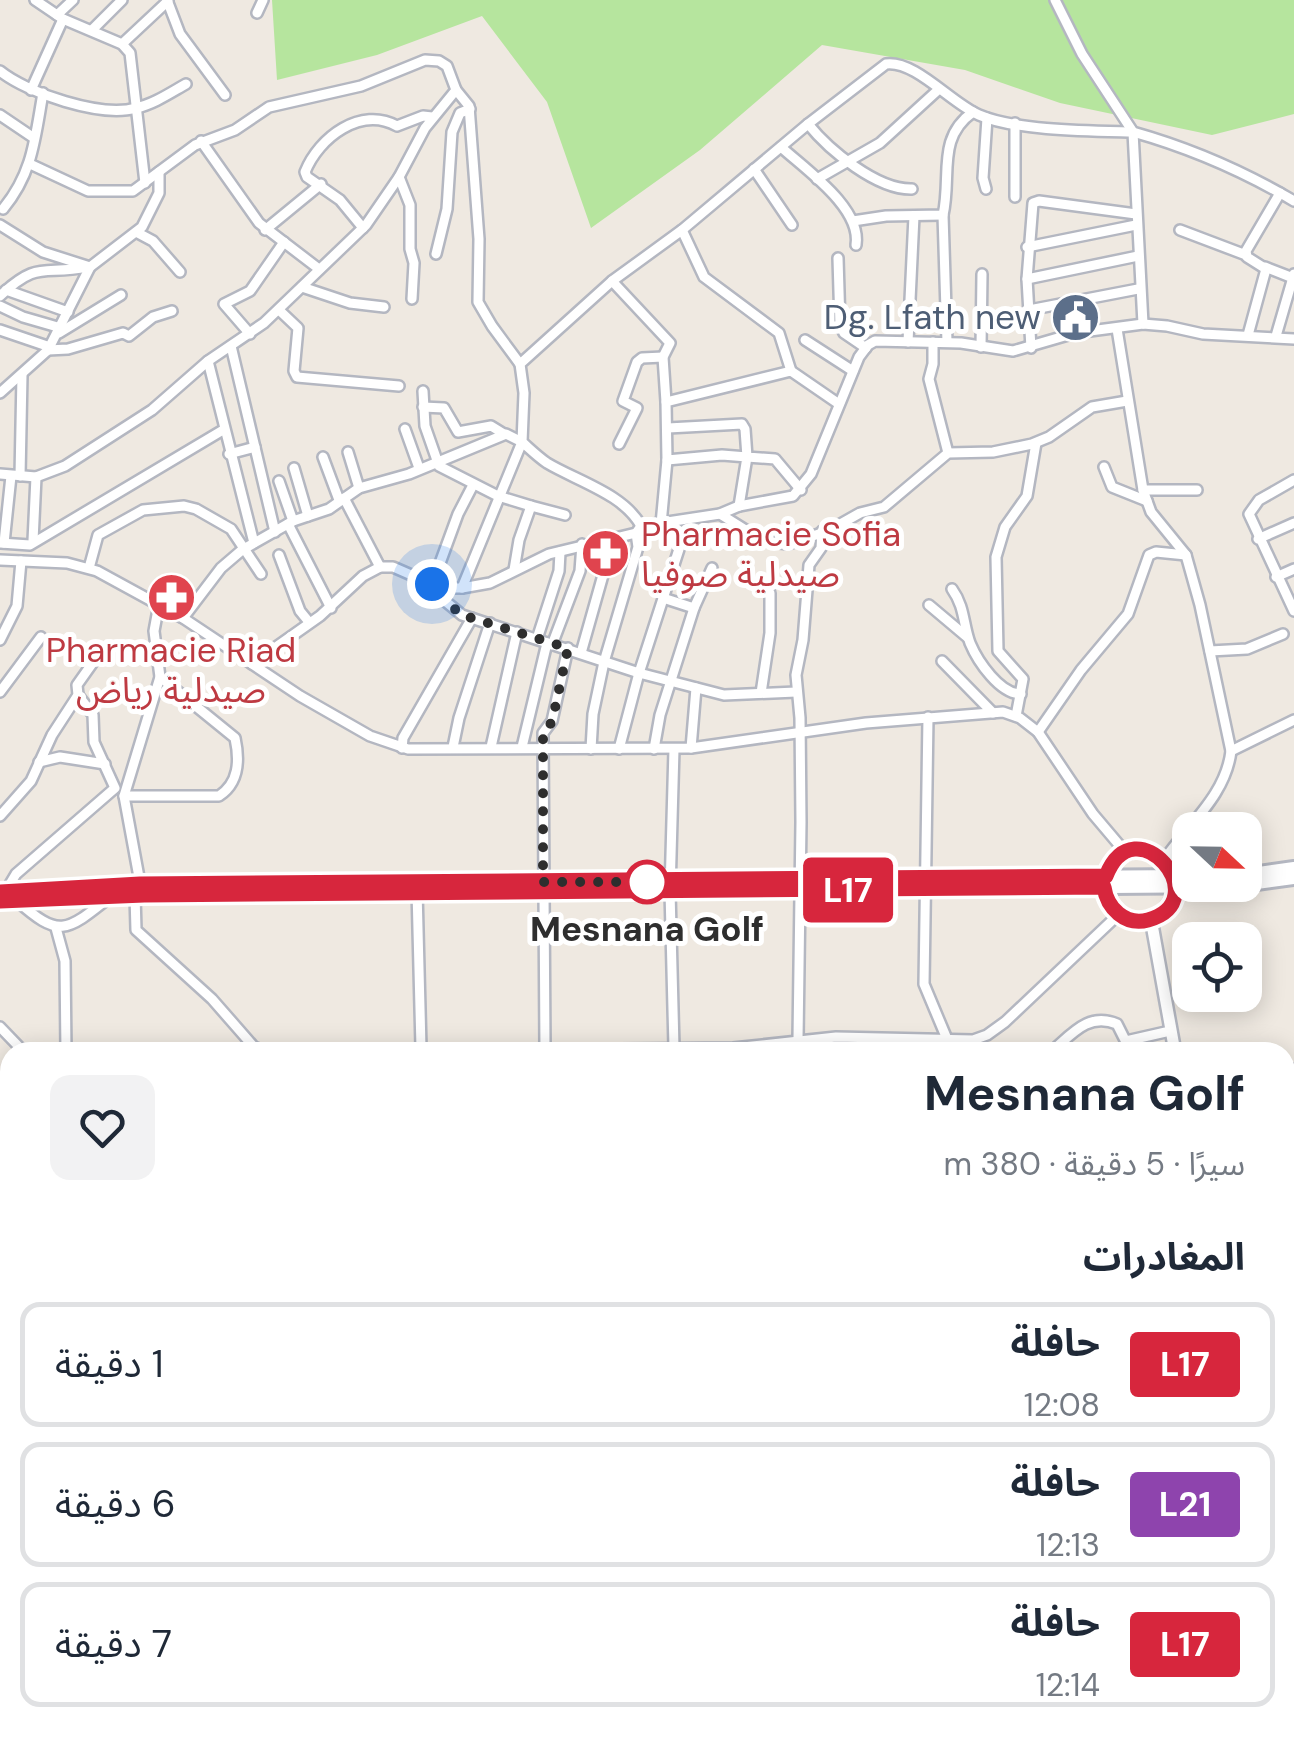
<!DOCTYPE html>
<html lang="ar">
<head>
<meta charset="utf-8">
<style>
	body { margin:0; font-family:"DM Sans","Noto Sans Arabic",sans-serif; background:#f2f2f3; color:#1f2937; direction:rtl; height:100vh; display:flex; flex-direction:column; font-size:38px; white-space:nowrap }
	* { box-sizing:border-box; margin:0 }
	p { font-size:32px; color:#747a83 }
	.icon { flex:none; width:55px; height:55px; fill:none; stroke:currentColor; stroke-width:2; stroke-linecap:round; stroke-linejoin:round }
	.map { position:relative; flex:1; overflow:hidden; direction:ltr }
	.details { position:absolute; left:0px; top:1042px; width:1295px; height:702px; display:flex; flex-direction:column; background:#fff; border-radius:30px 30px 0 0; box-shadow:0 5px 25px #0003; direction:rtl }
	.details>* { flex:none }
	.badge { padding:0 20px; border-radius:8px; font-size:35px; line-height:65px }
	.needle { width:65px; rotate:112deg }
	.fabs { position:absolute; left:1172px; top:812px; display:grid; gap:20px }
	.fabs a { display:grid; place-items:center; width:90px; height:90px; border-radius:20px; background:#fff; box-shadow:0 5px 25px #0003; font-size:50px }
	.you { position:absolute; width:50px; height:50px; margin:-25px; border:8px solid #fff; border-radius:50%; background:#1a73e8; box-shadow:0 0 0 15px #1a73e833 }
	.map>.badge { position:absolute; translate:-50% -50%; box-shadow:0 0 0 5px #fff }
	h2 { padding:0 50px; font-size:38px; line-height:90px }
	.round { display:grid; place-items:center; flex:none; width:105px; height:105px; border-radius:20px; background:#f2f2f3 }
	.overview { display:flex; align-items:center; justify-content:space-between; height:170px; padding:0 50px }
	h1 { font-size:48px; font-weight:700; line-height:75px }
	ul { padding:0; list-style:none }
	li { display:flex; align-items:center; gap:30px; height:125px; margin:0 20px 15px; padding:0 30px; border:5px solid #e0e1e3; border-radius:20px }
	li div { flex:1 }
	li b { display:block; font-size:38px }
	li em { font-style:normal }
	li .badge { min-width:110px; font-weight:700; text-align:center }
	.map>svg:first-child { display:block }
	.green { fill:#b6e59e }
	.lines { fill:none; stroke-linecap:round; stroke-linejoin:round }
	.minor-casing { stroke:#b4b7c1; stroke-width:14 }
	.tertiary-casing { stroke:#b4b7c1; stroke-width:16 }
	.secondary-casing { stroke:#b4b7c1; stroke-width:18 }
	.minor { stroke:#fff; stroke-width:9 }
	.tertiary { stroke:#fff; stroke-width:11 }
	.secondary { stroke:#fff; stroke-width:12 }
	.line-casing { stroke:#fff; stroke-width:22 }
	.line { stroke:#d7263d; stroke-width:15 }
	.walk { stroke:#2e2e2e; stroke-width:10; stroke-dasharray:0 18 }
	.stop-dot { fill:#fff; stroke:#d7263d; stroke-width:5 }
	.labels { text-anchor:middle; stroke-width:10; stroke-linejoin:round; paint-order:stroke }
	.service-label { font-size:35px; fill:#4e5e75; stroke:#fff; text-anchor:end }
	.health-label { font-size:35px; fill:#be3a42; stroke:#fff; text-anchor:start }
	.stop-label { font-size:35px; font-weight:bold; fill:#2e2e2e; stroke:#fff }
</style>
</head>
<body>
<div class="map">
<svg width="1294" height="1744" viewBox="0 0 1294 1744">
	<rect width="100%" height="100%" fill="#efe9e1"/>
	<!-- green -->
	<path class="green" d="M272,0H1294V114L1212,135L1060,103L965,70L822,45L700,150L591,228L547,102L482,16L377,55L277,80Z"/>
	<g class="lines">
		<defs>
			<g id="minor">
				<path d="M35,0L63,19L122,44L130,53L145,183"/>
				<path d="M167,0L180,34L225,95"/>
				<path d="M1055,0L1082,54L1133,132C1190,148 1243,171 1294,201"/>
				<path d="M257,13L263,0"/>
				<path d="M57,15L73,0"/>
				<path d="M92,30L122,0"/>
				<path d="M122,44L168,1"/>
				<path d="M0,71C27,93 101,118 136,108C154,104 170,93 186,84"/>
				<path d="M31,90L63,19"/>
				<path d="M0,115L34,138"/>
				<path d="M808,124C829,150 877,190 912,189"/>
				<path d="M201,141L259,223L319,269"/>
				<path d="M781,147C805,169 862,208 856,245"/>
				<path d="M30,164L88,191H133L195,145L235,130L269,107L361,86L425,60L439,61L447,66L456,90"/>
				<path d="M754,169L792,225"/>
				<path d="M399,177L410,205V249L414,263L412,299"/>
				<path d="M817,179L880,143L938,90"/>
				<path d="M986,189L983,178L987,118"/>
				<path d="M1015,197V123"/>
				<path d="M3,209C33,173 35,138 43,93"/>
				<path d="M943,215L947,342"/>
				<path d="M853,221L886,216L943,215C952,176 936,138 973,112"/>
				<path d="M0,225L43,252L90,267"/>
				<path d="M363,228L340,200L307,177L305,172C319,137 361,106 397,126L423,116L432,117"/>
				<path d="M265,230L321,184"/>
				<path d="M682,230L704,277L779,333L791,371"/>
				<path d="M1180,230L1246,255"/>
				<path d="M138,233L153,241L180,272"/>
				<path d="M1027,247L1136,225"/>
				<path d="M436,254L447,209L452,132L460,113L470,109"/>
				<path d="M838,258L840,325L844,333L866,348"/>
				<path d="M1265,267L1293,278"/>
				<path d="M1027,279L1138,256"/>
				<path d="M612,281L670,343L663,357L666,402"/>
				<path d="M302,287L350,303L384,307"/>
				<path d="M6,290L68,312"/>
				<path d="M0,296C39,259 44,276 87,267"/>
				<path d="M0,306L23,317L61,328"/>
				<path d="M279,310L298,328L294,371L297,377L399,386"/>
				<path d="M1029,310L1138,289"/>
				<path d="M1117,329L1143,490L1151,512L1186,555L1200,605L1231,751C1226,795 1188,825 1164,860"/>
				<path d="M0,330L50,347"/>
				<path d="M59,333L121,295"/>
				<path d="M250,334L224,304L250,291L284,242"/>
				<path d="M1248,335L1266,269L1247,257L1246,251L1280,193"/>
				<path d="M1276,336L1294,274"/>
				<path d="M805,340L853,371"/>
				<path d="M908,342L914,216"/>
				<path d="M933,342V364L929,379L948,453"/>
				<path d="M231,346L275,532"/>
				<path d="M981,347L982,274"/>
				<path d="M1031,348L1027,279L1033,203L1039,201L1136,214"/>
				<path d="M48,350L68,349L123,333L129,336L153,317L172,311"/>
				<path d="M208,361L254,543"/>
				<path d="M423,391L425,426L439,466L498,496L531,506L519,540L514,570"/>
				<path d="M0,393L48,350L90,267L142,227L159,193V172"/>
				<path d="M423,407L444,408L458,432L491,426L504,434"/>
				<path d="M668,428L742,424L745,429L747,457L775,459L801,490"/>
				<path d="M405,429L419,468"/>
				<path d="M619,444L637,408L623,401L637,362L642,358L663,357"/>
				<path d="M348,452L359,488"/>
				<path d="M229,454L255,447"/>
				<path d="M323,457L339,500"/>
				<path d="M1104,467L1112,487L1147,501"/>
				<path d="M294,468L308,516"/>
				<path d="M0,474L36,477L65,466L152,410L208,361L264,323L366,225L399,177L425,128L456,90L469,106L479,239L478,302L492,326L520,364"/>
				<path d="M20,476L22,375"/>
				<path d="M1294,480L1259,500L1249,514L1294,611"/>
				<path d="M279,481L293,521"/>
				<path d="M1143,490H1197"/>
				<path d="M344,498L380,567"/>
				<path d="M531,506L565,515"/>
				<path d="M739,506L747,457L722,455L667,460L666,402L791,371L839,404"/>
				<path d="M720,514L763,541L788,544L828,531L860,513L884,507L948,453L993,452L1032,444L1049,437L1092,407L1127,401"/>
				<path d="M288,524L331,608"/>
				<path d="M641,526C624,494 577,481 547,463C538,457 530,449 522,442L524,393L520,364L612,281L682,230L808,124L886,64C915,60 951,103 979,115C1016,131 1092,131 1133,132L1143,324"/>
				<path d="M1258,539L1294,523"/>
				<path d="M33,541L36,477"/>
				<path d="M0,543L30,545L223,430"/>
				<path d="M4,543L11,476"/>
				<path d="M279,555L300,611L309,622"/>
				<path d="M0,560L67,563L97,571L183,618L300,696L370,736L408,749L691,748L866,723L1003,712L1020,718L1038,732L1093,814L1126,853"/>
				<path d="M89,568L98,535L143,510L184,506L196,509L231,529L261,574"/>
				<path d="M1276,577L1294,569"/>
				<path d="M432,585L458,514L473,485"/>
				<path d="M441,588L445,601L462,615L639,673L680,546L661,524L667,460"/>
				<path d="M952,589C965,607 963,624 970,643C978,662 1000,694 1021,694"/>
				<path d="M663,598L694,608"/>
				<path d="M929,605L967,637"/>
				<path d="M183,618L221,568L242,550L293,521L329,509L359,488L409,474L506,434L522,442L462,588"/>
				<path d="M537,639L559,571L560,552"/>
				<path d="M0,640L17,606L21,561"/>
				<path d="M552,645L580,571L582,544"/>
				<path d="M1210,651L1247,649L1283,634"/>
				<path d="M581,653L605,568L608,539"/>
				<path d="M942,661L993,713"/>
				<path d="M252,664L320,616L363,576L380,567H393L441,588H462L490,583L549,554L636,533L641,526L720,514L739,506L793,496L811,474L859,357L868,345L875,341L961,343L1013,351L1075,333L1143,324L1167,326L1203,334L1294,339"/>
				<path d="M0,692L41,637"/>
				<path d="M761,693L770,633V593"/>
				<path d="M1016,716L1023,679L998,651L996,557L1005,527L1027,496L1036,443"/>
				<path d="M928,717L924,984L947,1039"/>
				<path d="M1038,732L1081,670L1128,614L1149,555L1156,552L1186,555"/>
				<path d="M453,747L459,718L490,623"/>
				<path d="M491,747L517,632"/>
				<path d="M522,747L547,643"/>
				<path d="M402,748L403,738L472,618"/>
				<path d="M691,748L696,688"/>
				<path d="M591,749L593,714L604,662L638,547L636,533"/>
				<path d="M619,749L639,673L724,695L796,692"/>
				<path d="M654,749L660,715L694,608L712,568"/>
				<path d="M674,749L670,891L674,1048"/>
				<path d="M1231,751L1294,720"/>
				<path d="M39,762L60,757L105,764"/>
				<path d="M124,796H219C239,783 240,761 235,738L160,677"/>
				<path d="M0,816L31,781L52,735L78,695L77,685L94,661V655L69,645"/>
				<path d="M141,888L124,796L160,677L154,631L159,604"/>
				<path d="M417,890L421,1048"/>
				<path d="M12,892L10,884L16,874L115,788L94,742L93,715L78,695"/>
				<path d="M135,895L136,930L212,999L254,1047L266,1052L733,1048L836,1037L973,1040L987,1035L1005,1022L1119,914"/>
				<path d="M16,900C59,938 65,933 110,897"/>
				<path d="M56,928L65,961L66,1052"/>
				<path d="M0,1027L24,1052"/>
				<path d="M798,1039L801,822L800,718L796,675L803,640L809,565L821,548L822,531"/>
				<path d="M1126,1041L1170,1031"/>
				<path d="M545,1050L543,733L552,721L568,648"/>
				<path d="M1051,1052C1072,1034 1088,1012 1117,1024L1131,1052"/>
				<path d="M1285,1073L1294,1069"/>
				<path d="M0,1082L10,1093"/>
				<path d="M0,1106L10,1107"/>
				<path d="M1285,1124L1294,1120"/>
				<path d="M1285,1139L1294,1140"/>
				<path d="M0,1150L10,1151"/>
				<path d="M1285,1187H1294"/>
				<path d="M0,1193L10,1192"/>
				<path d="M0,1229L10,1219"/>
				<path d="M0,1261L10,1268"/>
				<path d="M1285,1287L1294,1289"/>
				<path d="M0,1327L10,1323"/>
				<path d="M0,1395L10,1384"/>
				<path d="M0,1401L10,1414"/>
				<path d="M1285,1422H1294"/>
				<path d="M0,1469L10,1478"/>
				<path d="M0,1530L10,1521"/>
				<path d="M1285,1569H1294"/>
				<path d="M0,1594L10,1584"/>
				<path d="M0,1615L10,1625"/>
				<path d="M0,1658L10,1646"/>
				<path d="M288,1735L289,1744"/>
				<path d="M339,1735L350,1744"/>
				<path d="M442,1735L456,1744"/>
				<path d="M532,1735L543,1744"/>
				<path d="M616,1735L626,1744"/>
				<path d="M890,1735L911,1744"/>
				<path d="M1013,1735L1023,1744"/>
				<path d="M1067,1735L1071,1744"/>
				<path d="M1196,1735L1212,1744"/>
				<path d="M51,1744L56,1735"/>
				<path d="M121,1744L126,1735"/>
				<path d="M208,1744L209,1735"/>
				<path d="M366,1744L371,1735"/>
				<path d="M491,1744L499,1735"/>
				<path d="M935,1744V1735"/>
				<path d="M975,1744L976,1735"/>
				<path d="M1106,1744L1120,1735"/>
			</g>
			<g id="tertiary">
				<path d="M1151,919L1175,1052"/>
				<path d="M1189,1744L1195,1735"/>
			</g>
			<g id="secondary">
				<circle cx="1140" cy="885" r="35"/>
				<path d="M1245,875L1294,868"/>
				<path d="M0,892L140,884L1190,876"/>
				<path d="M0,901L135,895L1235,886L1294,878"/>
			</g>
		</defs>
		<!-- minor casing -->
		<use href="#minor" class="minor-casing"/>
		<!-- tertiary casing -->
		<use href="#tertiary" class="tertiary-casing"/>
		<!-- secondary casing -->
		<use href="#secondary" class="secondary-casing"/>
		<!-- minor -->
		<use href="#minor" class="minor"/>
		<!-- tertiary -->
		<use href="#tertiary" class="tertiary"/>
		<!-- secondary -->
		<use href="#secondary" class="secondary"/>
	</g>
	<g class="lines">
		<defs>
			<path id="line" d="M0,892L140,884L1106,876C1135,802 1218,901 1148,920C1125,926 1107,908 1104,887L144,895L0,901"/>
		</defs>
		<!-- line casing -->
		<use href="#line" class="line-casing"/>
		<!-- line -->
		<use href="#line" class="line"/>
		<!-- walk -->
		<path class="walk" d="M432,584L440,588L445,601L462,615L568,648L552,722L543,733V882H647"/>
	</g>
	<!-- icons -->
	<defs>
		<symbol id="civic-disc" viewBox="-11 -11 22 22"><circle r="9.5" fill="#5c6f8a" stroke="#fff"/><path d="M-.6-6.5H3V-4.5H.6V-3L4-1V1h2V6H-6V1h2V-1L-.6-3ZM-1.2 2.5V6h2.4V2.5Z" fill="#fff"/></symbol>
		<symbol id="pharmacy-disc" viewBox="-11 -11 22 22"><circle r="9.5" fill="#e0444e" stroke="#fff"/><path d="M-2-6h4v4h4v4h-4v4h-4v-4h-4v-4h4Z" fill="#fff"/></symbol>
	</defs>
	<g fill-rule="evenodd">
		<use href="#civic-disc" x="1048" y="290" width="55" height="55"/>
		<use href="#pharmacy-disc" x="578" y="526" width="55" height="55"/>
		<use href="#pharmacy-disc" x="144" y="570" width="55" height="55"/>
	</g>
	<!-- markers -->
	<circle class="stop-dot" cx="647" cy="882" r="20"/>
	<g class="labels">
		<!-- service labels -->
		<g class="service-label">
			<text x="1041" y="329">Dg. Lfath new</text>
		</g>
		<!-- health labels -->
		<g class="health-label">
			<text x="641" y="546">Pharmacie Sofia<tspan x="641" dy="40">صيدلية صوفيا</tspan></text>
			<text x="171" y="662" text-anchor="middle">Pharmacie Riad<tspan x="171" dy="40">صيدلية رياض</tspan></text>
		</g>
		<!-- stop labels -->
		<g class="stop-label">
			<text x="647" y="941">Mesnana Golf</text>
		</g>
	</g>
</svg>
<div class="fabs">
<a><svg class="needle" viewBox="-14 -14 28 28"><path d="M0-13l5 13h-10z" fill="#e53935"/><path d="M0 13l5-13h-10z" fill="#747a83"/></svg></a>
<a><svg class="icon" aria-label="locate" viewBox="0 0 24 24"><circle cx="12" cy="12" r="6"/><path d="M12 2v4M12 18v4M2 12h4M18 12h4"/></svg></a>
</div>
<div class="you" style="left:432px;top:584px"></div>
<b class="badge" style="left:848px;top:890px;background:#d7263d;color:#fff">L17</b>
<section class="details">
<div class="overview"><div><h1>Mesnana Golf</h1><p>سيرًا · 5 دقيقة · 380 m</p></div><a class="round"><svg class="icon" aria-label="heart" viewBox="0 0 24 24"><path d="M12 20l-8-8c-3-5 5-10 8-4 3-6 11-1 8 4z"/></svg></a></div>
<h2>المغادرات</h2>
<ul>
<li><span class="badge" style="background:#d7263d;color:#fff">L17</span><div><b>حافلة</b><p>12:08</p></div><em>1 دقيقة</em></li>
<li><span class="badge" style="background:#8e44ad;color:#fff">L21</span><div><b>حافلة</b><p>12:13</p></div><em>6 دقيقة</em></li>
<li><span class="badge" style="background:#d7263d;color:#fff">L17</span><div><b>حافلة</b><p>12:14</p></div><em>7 دقيقة</em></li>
</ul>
</section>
</div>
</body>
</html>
